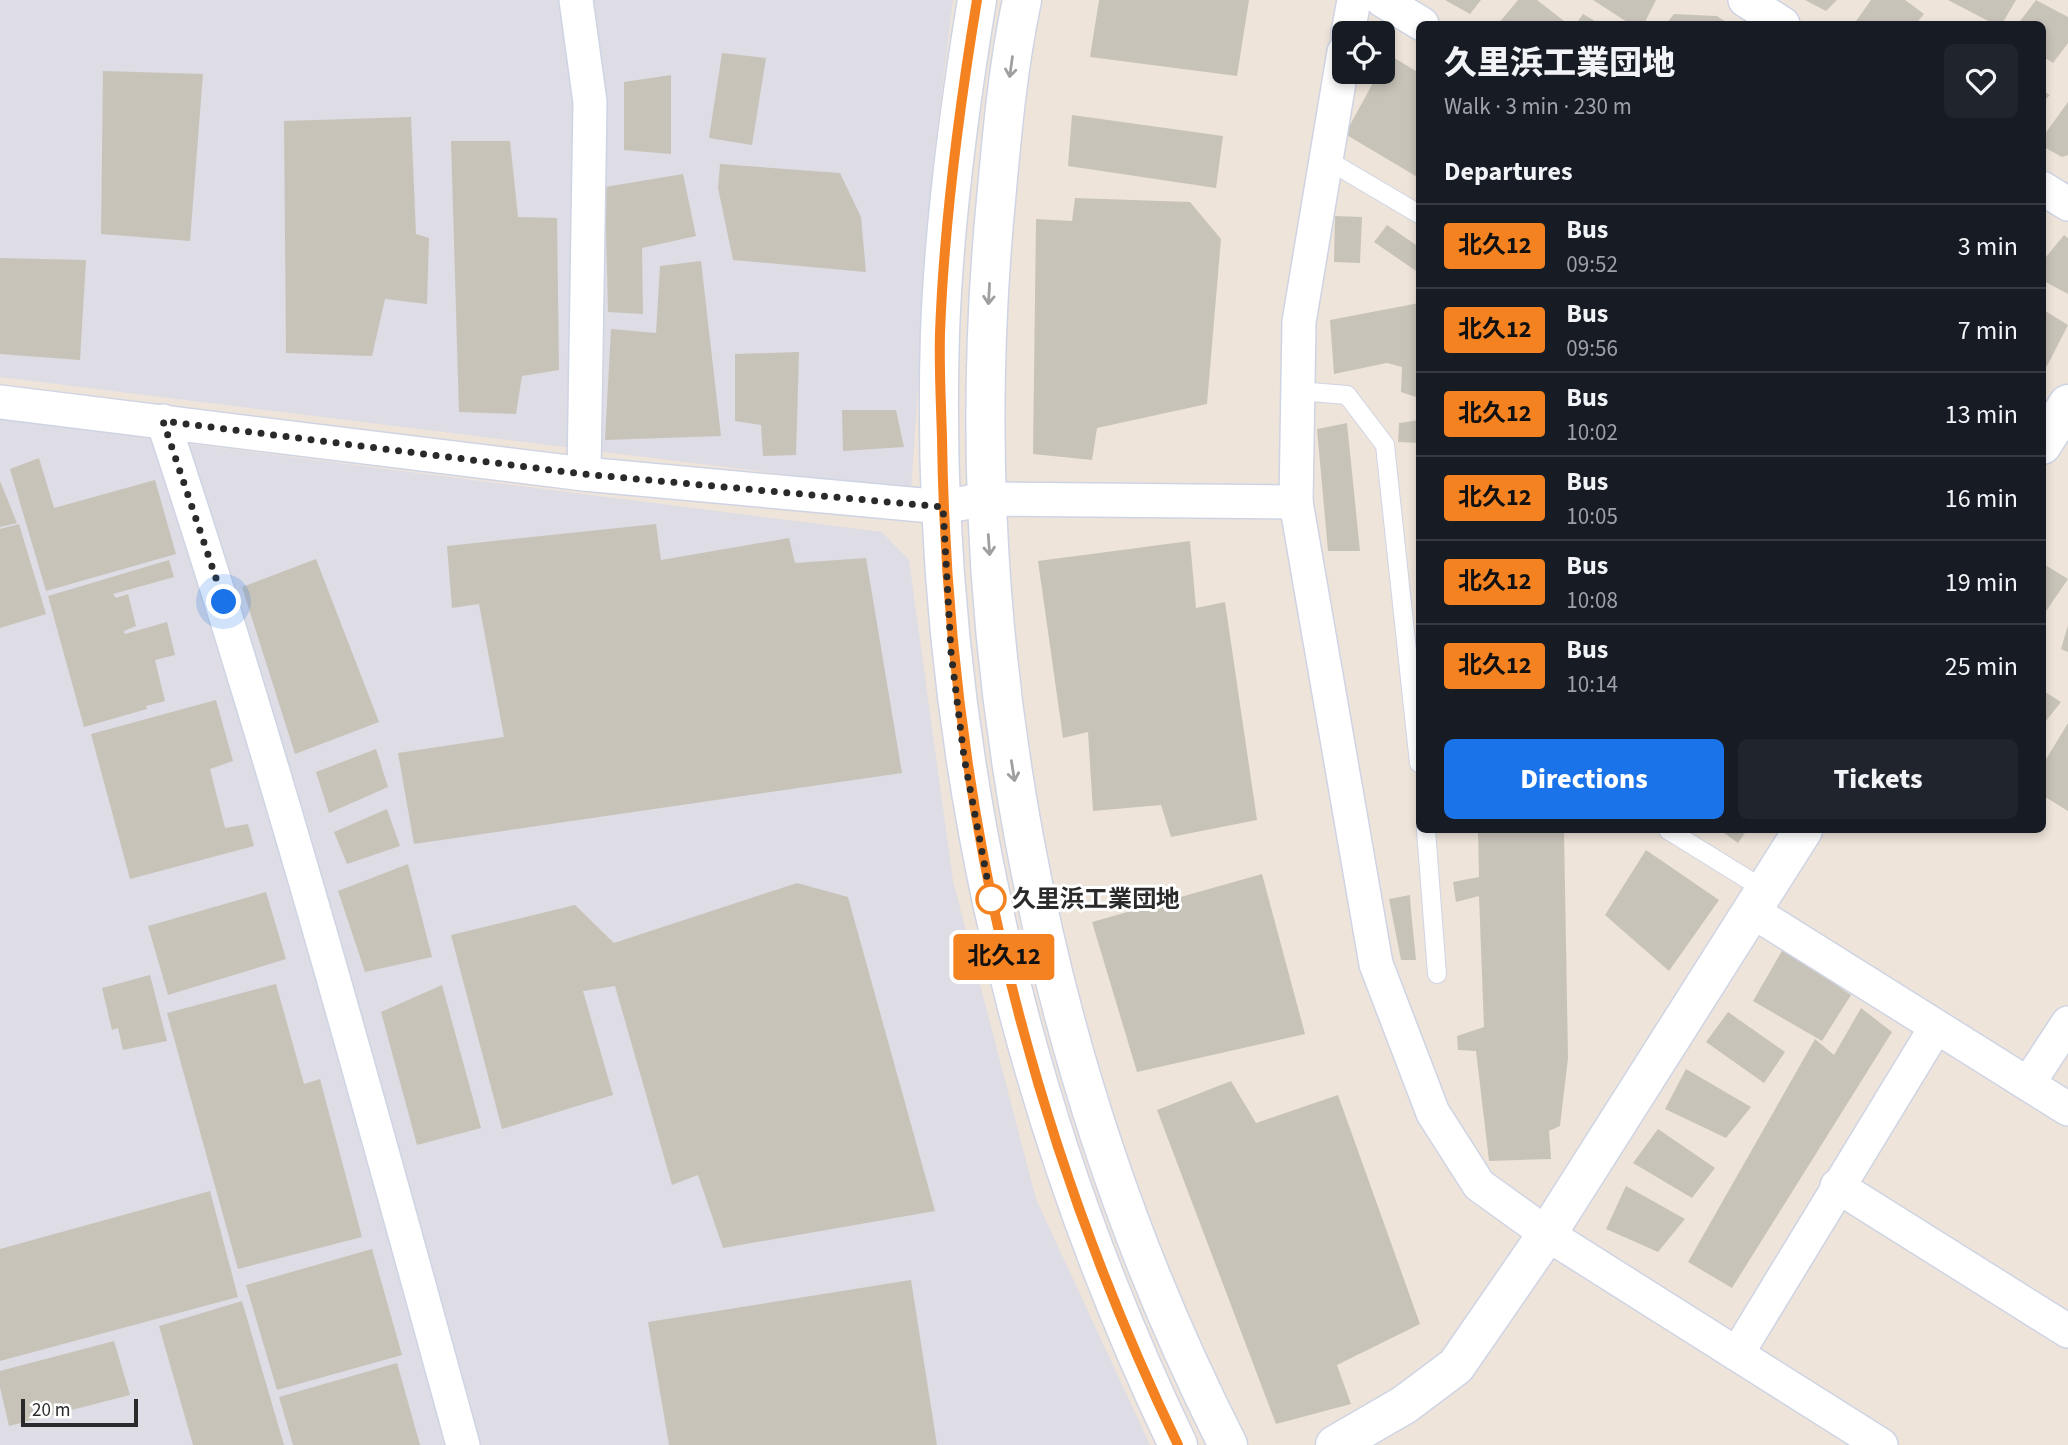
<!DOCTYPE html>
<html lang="en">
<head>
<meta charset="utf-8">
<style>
	body { margin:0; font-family:"Source Sans 3","Noto Sans JP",sans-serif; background:#20242c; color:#f1f3f6; height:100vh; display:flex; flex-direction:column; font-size:26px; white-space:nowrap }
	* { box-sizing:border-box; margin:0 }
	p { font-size:23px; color:#9ea1a6 }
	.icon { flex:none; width:38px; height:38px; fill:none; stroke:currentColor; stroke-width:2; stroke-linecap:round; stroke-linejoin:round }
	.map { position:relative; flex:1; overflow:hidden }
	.panel { position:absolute; left:1416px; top:21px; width:630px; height:812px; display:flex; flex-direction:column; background:#171b24; border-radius:10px; box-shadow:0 4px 10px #0003 }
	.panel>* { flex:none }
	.badge { padding:0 14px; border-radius:5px; font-size:24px; line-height:46px }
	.controls { position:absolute; left:1332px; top:21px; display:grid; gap:14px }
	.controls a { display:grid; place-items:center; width:63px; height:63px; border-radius:10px; background:#171b24; box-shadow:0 4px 10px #0003; font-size:35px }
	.scale { position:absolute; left:21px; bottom:18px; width:117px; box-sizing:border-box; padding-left:7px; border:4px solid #2a2a2a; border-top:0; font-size:19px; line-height:24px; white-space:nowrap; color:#2a2a2a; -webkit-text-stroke:5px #fff; paint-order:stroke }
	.you { position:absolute; width:35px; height:35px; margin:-18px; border:5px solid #fff; border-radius:50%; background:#1a73e8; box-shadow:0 0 0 10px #1a73e833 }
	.map>.badge { position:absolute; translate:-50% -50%; box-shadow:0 0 0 4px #fff }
	h2 { padding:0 28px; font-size:26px; line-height:63px }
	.round { display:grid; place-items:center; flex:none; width:74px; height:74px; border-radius:10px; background:#20242c }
	.head { display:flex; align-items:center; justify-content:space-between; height:119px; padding:0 28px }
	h1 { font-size:33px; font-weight:800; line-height:52px }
	.cta { display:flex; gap:14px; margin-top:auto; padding:14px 28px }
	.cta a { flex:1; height:80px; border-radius:10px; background:#1a73e8; color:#fff; font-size:28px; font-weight:800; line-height:80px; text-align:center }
	.cta a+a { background:#20242c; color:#f1f3f6 }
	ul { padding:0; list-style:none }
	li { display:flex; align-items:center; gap:21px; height:84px; padding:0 28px; border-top:2px solid #363941 }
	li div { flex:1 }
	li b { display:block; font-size:26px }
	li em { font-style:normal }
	li .badge { min-width:77px; font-weight:700; text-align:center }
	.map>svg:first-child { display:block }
	.industrial { fill:#dedce5 }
	.building { fill:#c8c3b9 }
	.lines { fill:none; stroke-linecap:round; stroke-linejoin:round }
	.service-casing { stroke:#cfd4e4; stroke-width:20 }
	.minor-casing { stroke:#cfd4e4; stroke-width:36 }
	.tertiary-casing { stroke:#cfd4e4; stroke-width:41 }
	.service { stroke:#fff; stroke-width:18 }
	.minor { stroke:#fff; stroke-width:33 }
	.tertiary { stroke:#fff; stroke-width:38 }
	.oneway { stroke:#9f9f9f }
	.line-casing { stroke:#fff; stroke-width:16 }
	.line { stroke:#f58220; stroke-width:10 }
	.walk { stroke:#2a2a2a; stroke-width:7; stroke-dasharray:0 12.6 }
	.stop-dot { fill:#fff; stroke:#f58220; stroke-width:3.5 }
	.labels { text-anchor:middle; stroke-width:6; stroke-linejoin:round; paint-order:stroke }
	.stop-label { font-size:24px; font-weight:bold; fill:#2a2a2a; stroke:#fff; text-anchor:start }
</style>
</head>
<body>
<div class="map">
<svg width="2068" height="1445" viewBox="0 0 2068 1445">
	<rect width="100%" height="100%" fill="#eee4da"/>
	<!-- industrial -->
	<g class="industrial">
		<path d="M0,0H953L934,154L911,490L0,377Z"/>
		<path d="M0,420L882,532L909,560L953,881L1036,1199L1150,1445H0Z"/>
	</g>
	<!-- building -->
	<g class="building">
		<path d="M1099,0H1249L1237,76L1090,57Z"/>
		<path d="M1445,0H1481L1470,14Z"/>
		<path d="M1518,0H1537L1564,21L1561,24H1498Z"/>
		<path d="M1593,0H1656L1644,24H1630Z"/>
		<path d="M1805,0H1837L1826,11Z"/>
		<path d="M1871,0H1905L1924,14L1916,24H1854Z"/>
		<path d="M1948,0H2016L2002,24H1994Z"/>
		<path d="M2036,0L2068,17V43L2053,63L2042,56V24H2018Z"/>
		<path d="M1583,14L1600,24H1576Z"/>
		<path d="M1674,14L1717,16L1729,24H1666Z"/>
		<path d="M722,53L766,58L752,145L709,138Z"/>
		<path d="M1388,54L1419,73V178L1345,134L1379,72H1382Z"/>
		<path d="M103,71L203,74L190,241L101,234Z"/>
		<path d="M671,75V154L624,150V82Z"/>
		<path d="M2042,90L2050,95L2042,103Z"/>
		<path d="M2068,102V155L2062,157L2042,146V138Z"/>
		<path d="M1072,115L1223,136L1216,188L1068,166Z"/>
		<path d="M411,117L416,234L429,238L427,304L385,299L372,356L286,353L284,121Z"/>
		<path d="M451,141H510L518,217L557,218L559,370L522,376L516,414L459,412Z"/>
		<path d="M720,164L840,173L861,217L866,272L733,260L718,188Z"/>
		<path d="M683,174L696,236L642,248L643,314L608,312L605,187Z"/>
		<path d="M1075,198L1190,202L1221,239L1207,404L1097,428L1092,460L1033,454L1036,219L1072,221Z"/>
		<path d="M1335,216L1362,217L1360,263L1334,262Z"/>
		<path d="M1387,225L1419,247V273L1374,242Z"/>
		<path d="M2064,235L2068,238V294L2042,280V262Z"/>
		<path d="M0,258L86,260L80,360L0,354Z"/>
		<path d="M701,261L721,436L605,440L611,329L656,333L660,266Z"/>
		<path d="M1419,303V398L1401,392L1402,367L1387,363L1334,374L1330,320Z"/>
		<path d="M2042,309L2068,325L2047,366L2042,364Z"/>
		<path d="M799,352L796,455L763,456L761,425L735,421V354Z"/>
		<path d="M842,410H896L904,447L843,451Z"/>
		<path d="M1419,420V443L1398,442L1399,423Z"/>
		<path d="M1347,423L1360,551H1328L1317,429Z"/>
		<path d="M39,458L54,508L155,480L176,554L46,591L10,469Z"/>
		<path d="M0,481L17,523L0,527Z"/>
		<path d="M19,524L46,614L0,628V529Z"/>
		<path d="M656,524L661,560L789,538L795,563L866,558L902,773L414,844L398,753L504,737L479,604L452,608L447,546Z"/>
		<path d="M1190,541L1196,608L1225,602L1257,820L1171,837L1161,805L1093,811L1088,732L1063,738L1038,561Z"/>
		<path d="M316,559L379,722L295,754L242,587Z"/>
		<path d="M169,560L174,577L113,594L116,598L128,594L136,626L124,631L125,634L167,622L175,655L155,660L165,701L146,706L147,709L84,727L48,596Z"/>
		<path d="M2042,563L2068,579L2042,617Z"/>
		<path d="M2068,625V652L2061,649Z"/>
		<path d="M2042,690L2061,702L2042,726Z"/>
		<path d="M216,700L233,761L210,769L225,828L248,824L254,846L130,879L91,734Z"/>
		<path d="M2068,723V811L2042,795V766Z"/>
		<path d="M376,749L388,787L329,813L316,772Z"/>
		<path d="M387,809L400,846L347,864L334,832Z"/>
		<path d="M1478,830H1564L1568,1058L1560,1126L1549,1131L1551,1159L1489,1161L1476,1051L1458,1050L1457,1036L1484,1027L1479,896L1456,902L1453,882L1479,877Z"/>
		<path d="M1720,830H1747L1738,843Z"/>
		<path d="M1646,850L1719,900L1669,971L1605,915Z"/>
		<path d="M408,864L432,957L365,972L338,891Z"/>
		<path d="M1262,874L1305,1034L1137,1072L1092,922Z"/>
		<path d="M797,883L848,897L935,1211L723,1248L698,1175L672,1185L615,986L583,991L613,1095L502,1129L451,935L575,905L614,943Z"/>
		<path d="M266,892L286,959L168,995L148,926Z"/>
		<path d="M1410,895L1411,910L1416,960H1401L1389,899Z"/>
		<path d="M1783,949L1851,995L1822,1041L1753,1001Z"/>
		<path d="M150,975L167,1041L123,1050L118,1028L112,1030L102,988Z"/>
		<path d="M276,984L304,1084L320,1079L362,1237L238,1269L167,1013Z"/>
		<path d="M442,985L481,1128L417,1145L381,1012Z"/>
		<path d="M1861,1008L1892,1032L1732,1288L1688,1262L1815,1039L1834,1055Z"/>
		<path d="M1728,1012L1785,1052L1764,1083L1706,1042Z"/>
		<path d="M1686,1069L1751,1107L1726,1138L1665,1109Z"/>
		<path d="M1231,1081L1256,1123L1338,1095L1420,1324L1337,1365L1351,1404L1276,1424L1157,1110Z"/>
		<path d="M1658,1129L1715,1168L1692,1198L1633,1163Z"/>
		<path d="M1626,1186L1685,1219L1658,1252L1606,1229Z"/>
		<path d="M210,1191L238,1297L0,1361V1249Z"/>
		<path d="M372,1249L402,1355L277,1390L246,1285Z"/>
		<path d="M911,1280L937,1445H669L648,1322Z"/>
		<path d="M242,1301L284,1445H193L159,1326Z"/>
		<path d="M114,1341L130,1395L9,1426L0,1387V1371Z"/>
		<path d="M397,1363L420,1445H293L279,1397Z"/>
	</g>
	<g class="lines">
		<defs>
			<g id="service">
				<path d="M1324,158L1419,214"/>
				<path d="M1298,391L1347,395L1385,445L1419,763"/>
				<path d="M1426,830L1437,974"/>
				<path d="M1668,830L1765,890"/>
			</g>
			<g id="minor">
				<path d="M576,0L590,102L584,474"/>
				<path d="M1382,0L1422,24"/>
				<path d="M1745,0L1783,24"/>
				<path d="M1348,33L1354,0"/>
				<path d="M2042,188L2068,204"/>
				<path d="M0,402L584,474L943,507L986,499L1296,502L1299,322L1344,52"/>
				<path d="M163,421C275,759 369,1102 463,1445"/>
				<path d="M1296,502L1376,964L1433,1113L1479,1185L1547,1234L1881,1445"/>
				<path d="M1752,911L2068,1109"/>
				<path d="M2028,1084L2068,1023"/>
				<path d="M1837,1186L2068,1331"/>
				<path d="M1737,1354L1936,1027"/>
			</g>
			<g id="tertiary">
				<path d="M977,0C959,109 944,222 940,333C928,717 1012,1099 1178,1445"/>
				<path d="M1022,0C1008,66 1002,133 996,200C955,624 1035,1065 1228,1445"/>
				<path d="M2042,445L2068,404"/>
				<path d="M1335,1445L1404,1405L1456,1366L1547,1234L1803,830"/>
			</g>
		</defs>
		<!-- service casing -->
		<use href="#service" class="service-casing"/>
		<!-- minor casing -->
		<use href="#minor" class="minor-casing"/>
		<!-- tertiary casing -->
		<use href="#tertiary" class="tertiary-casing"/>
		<!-- service -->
		<use href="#service" class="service"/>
		<!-- minor -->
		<use href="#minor" class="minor"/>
		<!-- tertiary -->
		<use href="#tertiary" class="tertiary"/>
	</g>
	<!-- one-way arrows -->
	<defs><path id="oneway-shaft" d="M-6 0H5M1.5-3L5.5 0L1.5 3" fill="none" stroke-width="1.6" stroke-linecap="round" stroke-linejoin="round" transform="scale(1.75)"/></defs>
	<g class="oneway">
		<use href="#oneway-shaft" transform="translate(1011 67) rotate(98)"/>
		<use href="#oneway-shaft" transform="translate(989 294) rotate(93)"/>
		<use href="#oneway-shaft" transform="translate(989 545) rotate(86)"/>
		<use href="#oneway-shaft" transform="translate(1013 771) rotate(81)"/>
	</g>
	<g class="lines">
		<defs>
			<path id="line" d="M977,0C959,109 944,222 940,333C939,368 941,403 942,438C947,794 1024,1124 1178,1445"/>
		</defs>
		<!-- line casing -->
		<use href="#line" class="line-casing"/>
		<!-- line -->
		<use href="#line" class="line"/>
		<!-- walk -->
		<path class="walk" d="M224,602L163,421L583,474L943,507L951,652L964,757L991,899"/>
	</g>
	<!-- markers -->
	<circle class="stop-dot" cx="991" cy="899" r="14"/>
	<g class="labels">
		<!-- stop labels -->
		<g class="stop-label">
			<text x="1012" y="907">久里浜工業団地</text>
		</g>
	</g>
</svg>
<div class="controls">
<a><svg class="icon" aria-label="locate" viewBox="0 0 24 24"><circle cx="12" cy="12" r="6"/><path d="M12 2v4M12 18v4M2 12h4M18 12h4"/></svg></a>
</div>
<div class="scale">20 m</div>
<div class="you" style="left:224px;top:602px"></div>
<b class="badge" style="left:1004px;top:957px;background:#f58220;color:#111">北久12</b>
<section class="panel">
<div class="head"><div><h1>久里浜工業団地</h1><p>Walk · 3 min · 230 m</p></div><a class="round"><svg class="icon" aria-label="heart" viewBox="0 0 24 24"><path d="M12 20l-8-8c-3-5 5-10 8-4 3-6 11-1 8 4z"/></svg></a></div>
<h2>Departures</h2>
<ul>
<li><span class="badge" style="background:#f58220;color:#111">北久12</span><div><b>Bus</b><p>09:52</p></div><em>3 min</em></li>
<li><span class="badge" style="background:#f58220;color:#111">北久12</span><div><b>Bus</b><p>09:56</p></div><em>7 min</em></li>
<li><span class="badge" style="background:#f58220;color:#111">北久12</span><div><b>Bus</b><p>10:02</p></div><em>13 min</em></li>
<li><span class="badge" style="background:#f58220;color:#111">北久12</span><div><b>Bus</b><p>10:05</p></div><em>16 min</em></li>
<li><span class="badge" style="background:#f58220;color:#111">北久12</span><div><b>Bus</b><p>10:08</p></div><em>19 min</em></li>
<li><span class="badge" style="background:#f58220;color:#111">北久12</span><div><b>Bus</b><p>10:14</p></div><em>25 min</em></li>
</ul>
<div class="cta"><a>Directions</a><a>Tickets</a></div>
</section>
</div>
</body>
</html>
